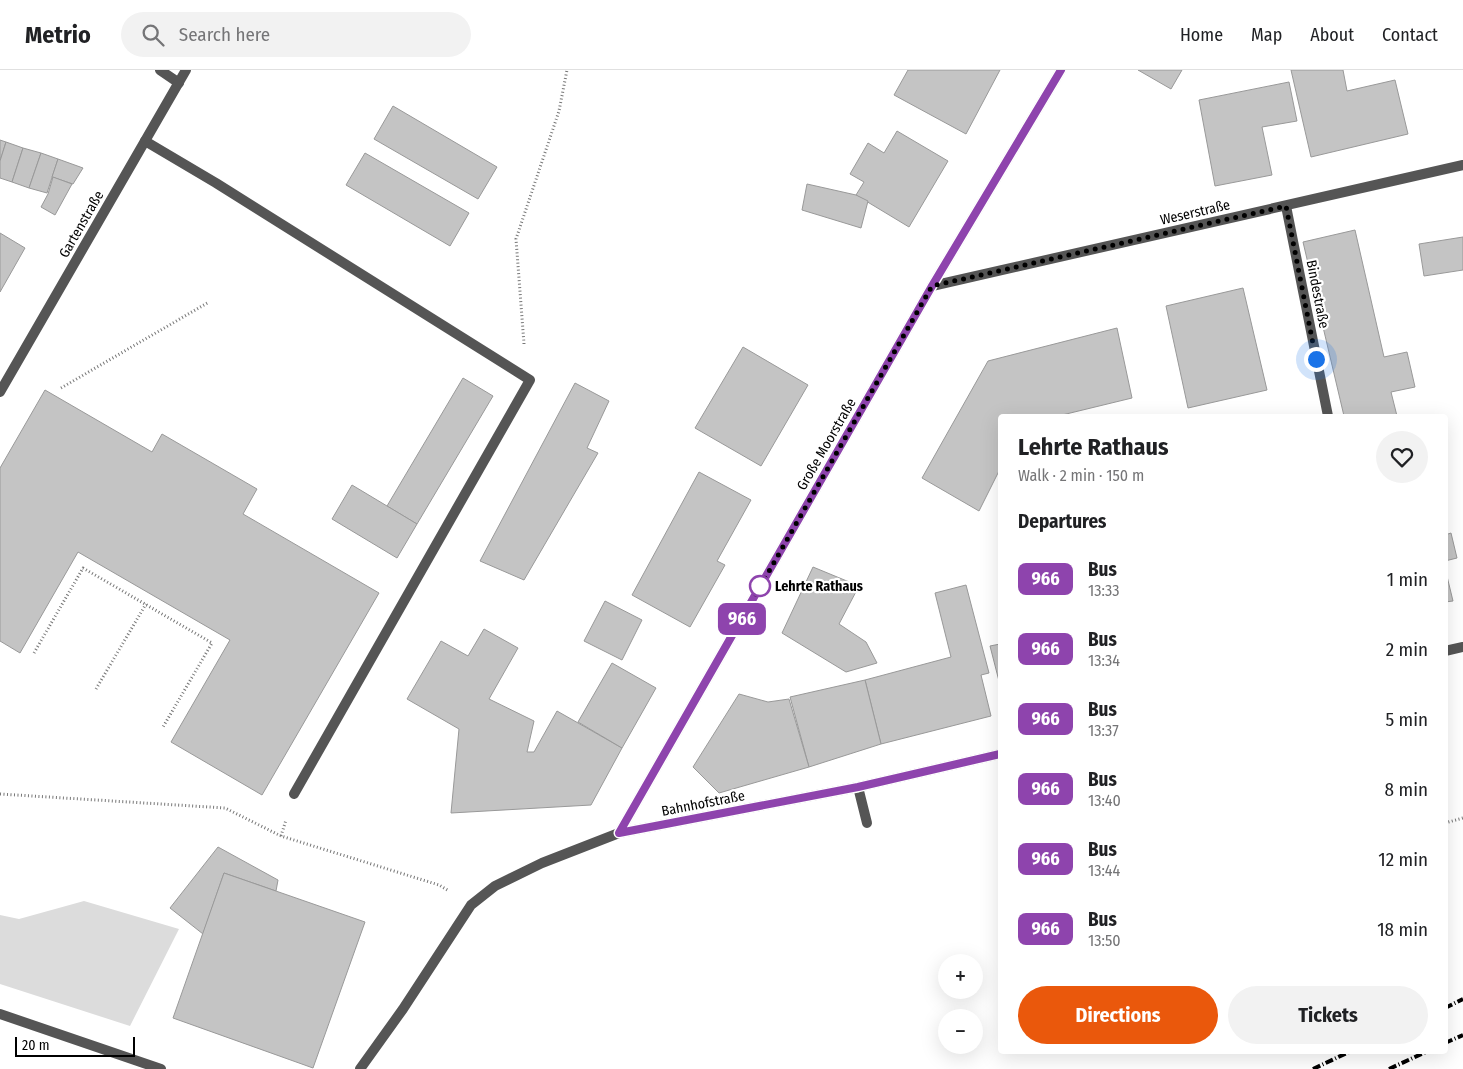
<!DOCTYPE html>
<html lang="en">
<head>
<meta charset="utf-8">
<style>
	body { margin:0; font-family:"Fira Sans Condensed",sans-serif; background:#f2f2f2; color:#202124; height:100vh; display:flex; flex-direction:column; font-size:19px; white-space:nowrap }
	* { box-sizing:border-box; margin:0 }
	p { font-size:16px; color:#757577 }
	.icon { flex:none; width:28px; height:28px; fill:none; stroke:currentColor; stroke-width:2; stroke-linecap:round; stroke-linejoin:round }
	.map { position:relative; flex:1; overflow:hidden }
	.details { position:absolute; left:998px; top:344px; width:450px; height:640px; display:flex; flex-direction:column; background:#fff; border-radius:5px; box-shadow:0 5px 20px #0002 }
	.details>* { flex:none }
	.badge { padding:0 10px; border-radius:8px; font-size:18px; line-height:32px }
	.fabs { position:absolute; left:938px; top:884px; display:grid; gap:10px }
	.fabs a { display:grid; place-items:center; width:45px; height:45px; border-radius:50%; background:#fff; box-shadow:0 5px 20px #0002; font-size:25px }
	.scale { position:absolute; left:15px; bottom:12px; width:120px; box-sizing:border-box; padding-left:5px; border:2px solid #000; border-top:0; font-size:14px; line-height:18px; white-space:nowrap; color:#000; -webkit-text-stroke:4px #fff; paint-order:stroke }
	.you { position:absolute; width:25px; height:25px; margin:-12px; border:4px solid #fff; border-radius:50%; background:#1a73e8; box-shadow:0 0 0 8px #1a73e833 }
	.map>.badge { position:absolute; translate:-50% -50%; box-shadow:0 0 0 2px #fff }
	h2 { padding:0 20px; font-size:19px; line-height:45px }
	.round { display:grid; place-items:center; flex:none; width:52px; height:52px; border-radius:26px; background:#f2f2f2 }
	.overview { display:flex; align-items:center; justify-content:space-between; height:85px; padding:0 20px }
	h1 { font-size:24px; font-weight:700; line-height:38px }
	.cta { display:flex; gap:10px; margin-top:auto; padding:10px 20px }
	.cta a { flex:1; height:58px; border-radius:30px; background:#ea580c; color:#fff; font-size:20px; font-weight:700; line-height:58px; text-align:center }
	.cta a+a { background:#f2f2f2; color:#202124 }
	ul { padding:0; list-style:none }
	li { display:flex; align-items:center; gap:15px; height:70px; padding:0 20px }
	li div { flex:1 }
	li b { display:block; font-size:19px }
	li em { font-style:normal }
	li .badge { min-width:55px; font-weight:700; text-align:center }
	header { display:flex; align-items:center; gap:30px; box-sizing:border-box; height:70px; padding:0 25px; background:#fff; border-bottom:1px solid #e0e0e0 }
	header strong { font-size:24px }
	nav { display:flex; gap:28px; margin-inline-start:auto; font-size:18px }
	.search { width:350px; height:45px; background:#f2f2f2; display:flex; align-items:center; gap:12px; box-sizing:border-box; padding:0 18px; border-radius:28px; color:#757577; font-size:19px }
	.map>svg:first-child { display:block }
	.green { fill:#dcdcdc }
	.building { fill:#c4c4c4; stroke:#999 }
	.lines { fill:none; stroke-linecap:round; stroke-linejoin:round }
	.path { stroke:#777; stroke-width:3; stroke-dasharray:1 2.5; stroke-linecap:butt }
	.service { stroke:#555; stroke-width:10 }
	.minor { stroke:#555; stroke-width:10 }
	.rail { stroke:#000; stroke-width:4; stroke-dasharray:8 2.5 1 2.5; stroke-linecap:butt }
	.line-casing { stroke:#fff; stroke-width:11 }
	.line { stroke:#8e44ad; stroke-width:8 }
	.walk { stroke:#000; stroke-width:5; stroke-dasharray:0 9 }
	.stop-dot { fill:#fff; stroke:#8e44ad; stroke-width:2.5 }
	.labels { text-anchor:middle; stroke-width:4.5; stroke-linejoin:round; paint-order:stroke }
	.street-label { font-size:14px; fill:#000; stroke:#fff }
	.stop-label { font-size:14px; font-weight:bold; fill:#000; stroke:#fff; text-anchor:start }
</style>
</head>
<body>
<header>
<strong>Metrio</strong>
<div class="search"><svg class="icon" aria-label="search" viewBox="0 0 24 24"><circle cx="10" cy="10" r="6"/><path d="M15 15l6 6"/></svg>Search here</div>
<nav><a>Home</a><a>Map</a><a>About</a><a>Contact</a></nav>
</header>
<div class="map">
<svg width="1463" height="999" viewBox="0 0 1463 999">
	<rect width="100%" height="100%" fill="#fff"/>
	<!-- green -->
	<path class="green" d="M84,831L179,859L130,956L0,914V845L19,849Z"/>
	<!-- building -->
	<g class="building">
		<path d="M908,0H1000L966,64L894,25Z"/>
		<path d="M1138,0H1182L1171,19Z"/>
		<path d="M1291,0H1343L1347,21L1395,10L1408,64L1311,87Z"/>
		<path d="M1289,12L1297,51L1262,57L1272,105L1215,116L1199,30Z"/>
		<path d="M393,36L497,97L478,129L374,69Z"/>
		<path d="M897,61L948,91L909,157L856,125L864,112L850,104L868,73L884,83Z"/>
		<path d="M0,70L6,72L0,91Z"/>
		<path d="M6,72L23,78L12,112L0,108V91Z"/>
		<path d="M23,78L41,83L29,118L12,112Z"/>
		<path d="M41,83L58,89L47,123L29,118Z"/>
		<path d="M365,83L469,143L450,176L346,115Z"/>
		<path d="M58,89L83,98L73,114L52,107Z"/>
		<path d="M53,107L72,114L55,145L41,137L48,124Z"/>
		<path d="M807,114L856,125L868,131L861,158L802,140Z"/>
		<path d="M1355,160L1384,287L1407,282L1415,317L1391,322L1397,346H1344L1303,172Z"/>
		<path d="M0,163L25,178L0,222Z"/>
		<path d="M1463,167V200L1424,206L1419,174Z"/>
		<path d="M1243,218L1267,320L1188,338L1166,236Z"/>
		<path d="M1117,258L1132,328L1058,346H1000V399L979,441L922,408L988,291Z"/>
		<path d="M743,277L808,315L761,396L695,358Z"/>
		<path d="M463,308L493,326L417,454L387,436Z"/>
		<path d="M575,313L609,331L587,378L598,383L524,510L480,491Z"/>
		<path d="M45,320L152,382L162,364L257,419L243,444L379,523L262,725L171,672L230,570L78,482L20,583L0,571V398Z"/>
		<path d="M699,402L751,430L717,491L725,495L690,557L632,525Z"/>
		<path d="M352,415L417,454L397,488L332,449Z"/>
		<path d="M1451,463L1457,488L1445,491V465Z"/>
		<path d="M813,497L859,516L839,554L866,572L877,593L846,602L782,563Z"/>
		<path d="M1445,498L1453,531L1445,532Z"/>
		<path d="M966,515L989,603L981,605L991,646L881,674L865,610L951,587L935,523Z"/>
		<path d="M605,531L642,550L622,590L584,571Z"/>
		<path d="M484,559L518,578L489,629L534,651L527,682H534L557,641L622,678L591,735L451,743L459,659L407,629L441,571L468,586Z"/>
		<path d="M1000,574V615L990,576Z"/>
		<path d="M612,593L656,618L622,678L578,652Z"/>
		<path d="M865,610L881,674L809,697L790,627Z"/>
		<path d="M739,624L768,632L789,629L809,697L719,723L693,697Z"/>
		<path d="M218,777L278,810L276,821L224,803L203,864L170,838Z"/>
		<path d="M224,803L365,852L313,998L173,948Z"/>
	</g>
	<g class="lines">
		<!-- path -->
		<g class="path">
			<path d="M524,274L516,169L559,41L567,0"/>
			<path d="M61,318L209,232"/>
			<path d="M34,583L83,498L212,573L163,657"/>
			<path d="M96,619L146,534"/>
			<path d="M0,724L225,738L281,766L439,815L449,821"/>
			<path d="M1445,753L1463,748"/>
			<path d="M281,766L286,750"/>
		</g>
		<!-- service -->
		<g class="service">
			<path d="M160,0L179,13"/>
			<path d="M145,71L216,113L530,310L294,724"/>
			<path d="M858,717L867,753"/>
		</g>
		<!-- minor -->
		<g class="minor">
			<path d="M1286,136L1328,346"/>
			<path d="M932,216L1463,95"/>
			<path d="M0,322L186,0"/>
			<path d="M1445,581L1463,577"/>
			<path d="M619,763L932,216L1061,0"/>
			<path d="M0,944L161,999"/>
			<path d="M360,999L403,939L471,835L495,816L542,793L619,763L858,717L1000,684"/>
		</g>
		<!-- rail -->
		<g class="rail">
			<path d="M1445,938L1463,929"/>
			<path d="M1445,973L1463,965"/>
			<path d="M1313,999L1351,981"/>
			<path d="M1389,999L1428,981"/>
		</g>
	</g>
	<g class="lines">
		<defs>
			<path id="line" d="M1000,684L858,717L619,763L932,216L1061,0"/>
		</defs>
		<!-- line casing -->
		<use href="#line" class="line-casing"/>
		<!-- line -->
		<use href="#line" class="line"/>
		<!-- walk -->
		<path class="walk" d="M760,516L756,524L932,216L1286,136L1316,289"/>
	</g>
	<!-- markers -->
	<circle class="stop-dot" cx="760" cy="516" r="10"/>
	<g class="labels">
		<!-- street labels -->
		<g class="street-label">
			<text transform="translate(1195 142) rotate(-13)" y="5">Weserstraße</text>
			<text transform="translate(81 154) rotate(-60)" y="5">Gartenstraße</text>
			<text transform="translate(1318 224) rotate(79)" y="5">Bindestraße</text>
			<text transform="translate(826 374) rotate(-60)" y="5">Große Moorstraße</text>
			<text transform="translate(703 733) rotate(-11)" y="5">Bahnhofstraße</text>
		</g>
		<!-- stop labels -->
		<g class="stop-label">
			<text x="775" y="521">Lehrte Rathaus</text>
		</g>
	</g>
</svg>
<div class="fabs">
<a>+</a>
<a>−</a>
</div>
<div class="scale">20 m</div>
<div class="you" style="left:1316px;top:289px"></div>
<b class="badge" style="left:742px;top:549px;background:#8e44ad;color:#fff">966</b>
<section class="details">
<div class="overview"><div><h1>Lehrte Rathaus</h1><p>Walk · 2 min · 150 m</p></div><a class="round"><svg class="icon" aria-label="heart" viewBox="0 0 24 24"><path d="M12 20l-8-8c-3-5 5-10 8-4 3-6 11-1 8 4z"/></svg></a></div>
<h2>Departures</h2>
<ul>
<li><span class="badge" style="background:#8e44ad;color:#fff">966</span><div><b>Bus</b><p>13:33</p></div><em>1 min</em></li>
<li><span class="badge" style="background:#8e44ad;color:#fff">966</span><div><b>Bus</b><p>13:34</p></div><em>2 min</em></li>
<li><span class="badge" style="background:#8e44ad;color:#fff">966</span><div><b>Bus</b><p>13:37</p></div><em>5 min</em></li>
<li><span class="badge" style="background:#8e44ad;color:#fff">966</span><div><b>Bus</b><p>13:40</p></div><em>8 min</em></li>
<li><span class="badge" style="background:#8e44ad;color:#fff">966</span><div><b>Bus</b><p>13:44</p></div><em>12 min</em></li>
<li><span class="badge" style="background:#8e44ad;color:#fff">966</span><div><b>Bus</b><p>13:50</p></div><em>18 min</em></li>
</ul>
<div class="cta"><a>Directions</a><a>Tickets</a></div>
</section>
</div>
</body>
</html>
